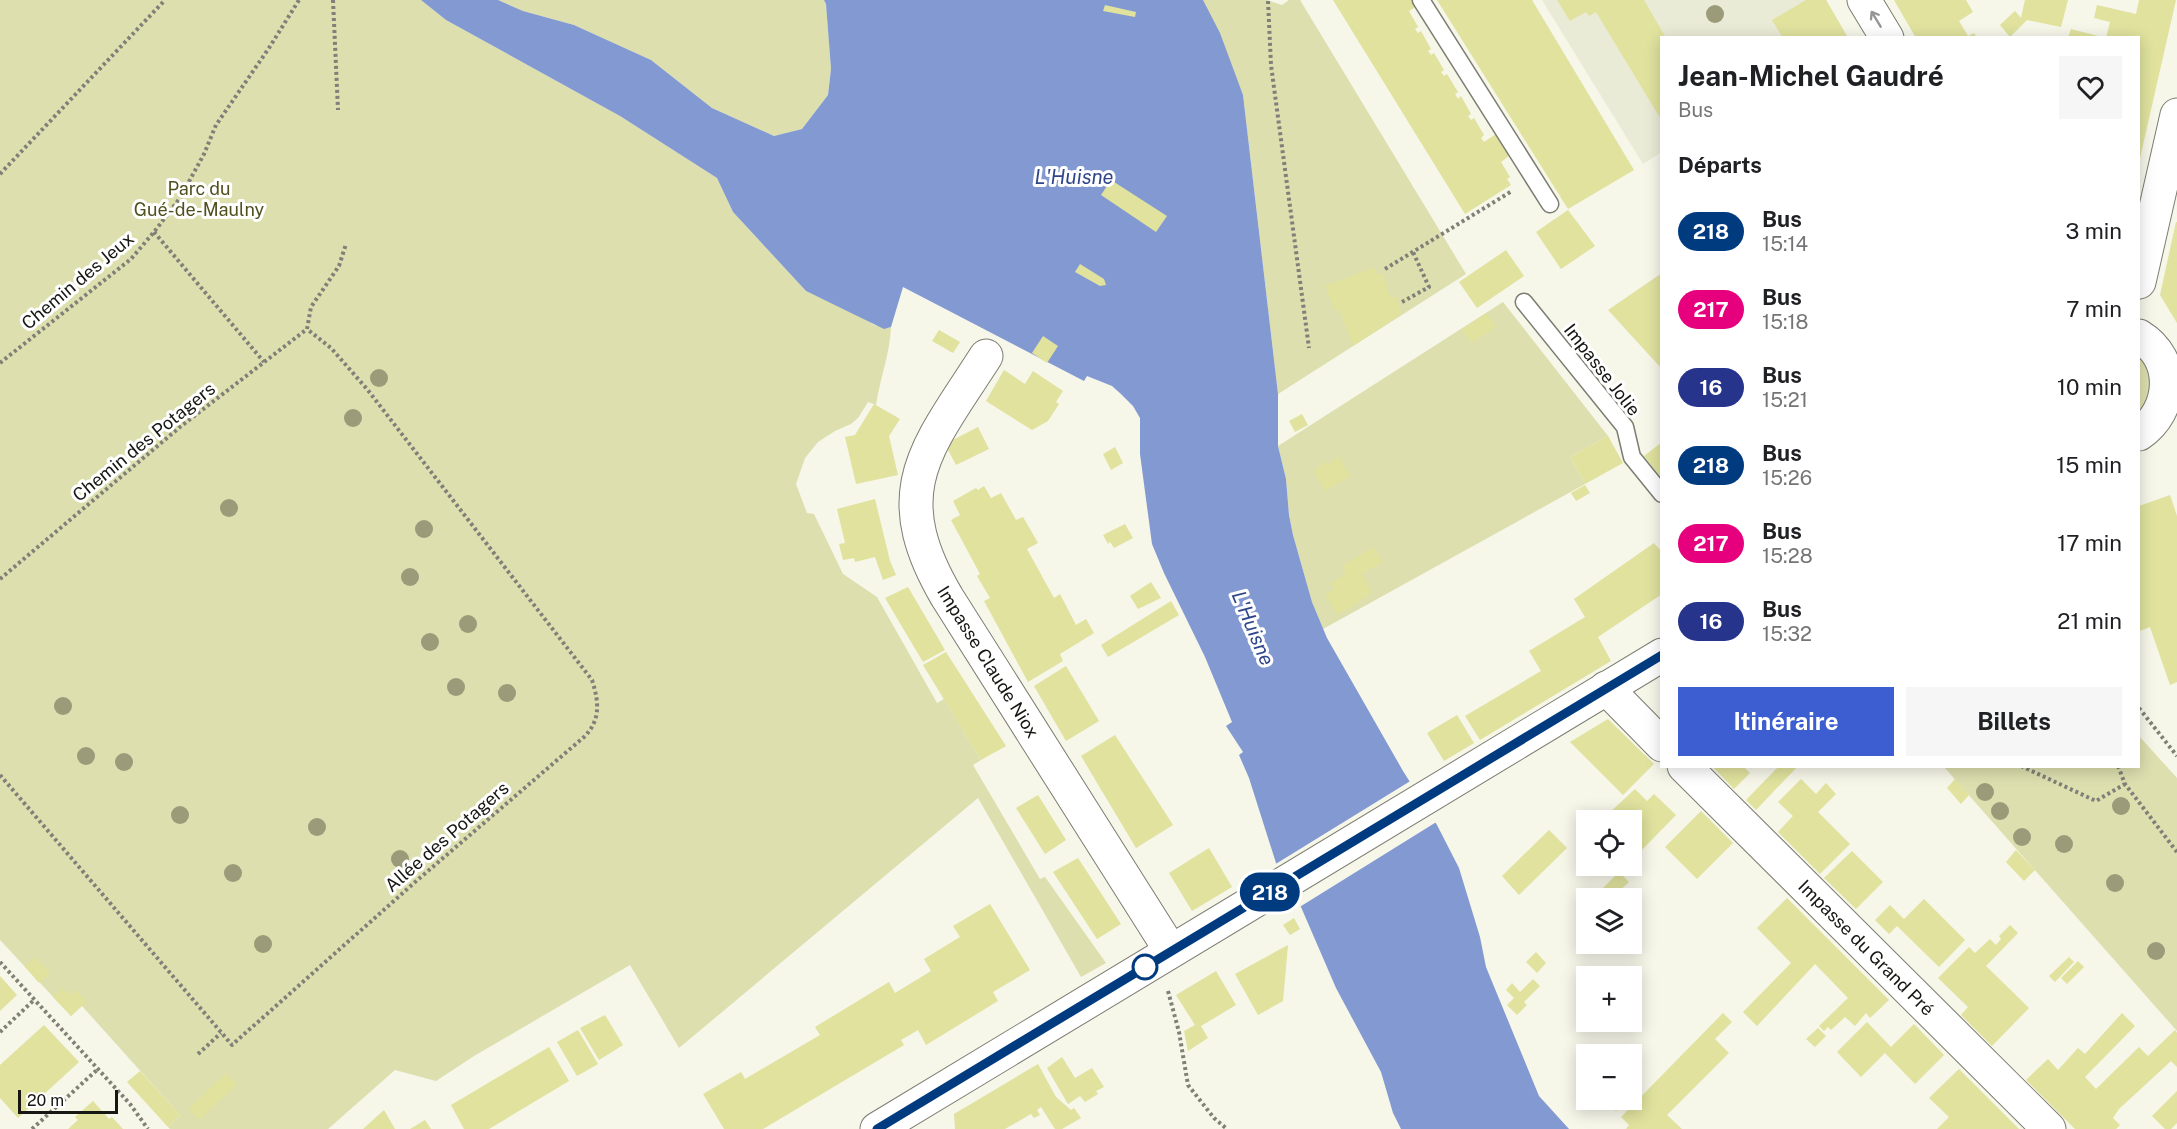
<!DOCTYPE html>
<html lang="fr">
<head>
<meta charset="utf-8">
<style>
	body { margin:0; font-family:"Public Sans",sans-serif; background:#f6f6f6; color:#202124; height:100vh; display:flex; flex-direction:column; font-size:22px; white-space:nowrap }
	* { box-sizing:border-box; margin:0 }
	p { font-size:20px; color:#757577 }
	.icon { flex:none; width:33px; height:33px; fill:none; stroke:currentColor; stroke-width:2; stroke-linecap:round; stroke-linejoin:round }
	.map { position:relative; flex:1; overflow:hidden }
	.details { position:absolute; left:1660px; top:36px; width:480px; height:732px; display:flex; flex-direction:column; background:#fff; border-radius:0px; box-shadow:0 3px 15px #0003 }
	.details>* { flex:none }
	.badge { padding:0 12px; border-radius:20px; font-size:21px; line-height:39px }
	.tools { position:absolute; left:1576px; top:810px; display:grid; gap:12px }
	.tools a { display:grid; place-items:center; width:66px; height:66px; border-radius:0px; background:#fff; box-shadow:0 3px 15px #0003; font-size:30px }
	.scale { position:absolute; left:18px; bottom:15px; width:100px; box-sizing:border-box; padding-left:6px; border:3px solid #161612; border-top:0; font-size:16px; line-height:21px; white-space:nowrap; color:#161612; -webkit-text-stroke:4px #fff; paint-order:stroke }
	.map>.badge { position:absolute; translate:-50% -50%; box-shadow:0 0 0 3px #fff }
	h2 { padding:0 18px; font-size:22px; line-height:54px }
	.round { display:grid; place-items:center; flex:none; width:63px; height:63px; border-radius:0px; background:#f6f6f6 }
	.headline { display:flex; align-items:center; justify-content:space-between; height:102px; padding:0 18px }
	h1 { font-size:28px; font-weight:700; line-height:45px }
	.action { display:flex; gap:12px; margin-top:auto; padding:12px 18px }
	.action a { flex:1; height:69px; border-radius:0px; background:#3c5ed0; color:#fff; font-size:24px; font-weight:700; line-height:69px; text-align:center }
	.action a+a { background:#f6f6f6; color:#202124 }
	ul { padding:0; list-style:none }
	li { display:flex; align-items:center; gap:18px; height:78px; padding:0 18px }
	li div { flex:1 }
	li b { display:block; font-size:22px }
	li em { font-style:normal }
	li .badge { min-width:66px; font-weight:700; text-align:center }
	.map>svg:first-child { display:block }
	.built { fill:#eaebd6 }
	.green { fill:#dddfaf }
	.water { fill:#8399d1 }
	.pier { fill:#f6f6e9 }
	.building { fill:#e0e29e }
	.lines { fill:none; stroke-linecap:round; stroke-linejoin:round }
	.service-casing { stroke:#7c7d71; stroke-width:19 }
	.minor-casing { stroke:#7c7d71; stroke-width:35 }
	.path { stroke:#808078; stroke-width:4; stroke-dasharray:3 3; stroke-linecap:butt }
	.service { stroke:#fff; stroke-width:16 }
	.minor { stroke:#fff; stroke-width:33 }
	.tree { fill:#9b9b7a }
	.oneway { stroke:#969694 }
	.line-casing { stroke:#fff; stroke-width:14 }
	.line { stroke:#003b80; stroke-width:9 }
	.stop-dot { fill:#fff; stroke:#003b80; stroke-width:3 }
	.labels { text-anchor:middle; stroke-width:6; stroke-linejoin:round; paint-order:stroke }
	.park-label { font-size:18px; fill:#50501f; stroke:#fff }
	.street-label { font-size:18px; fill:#161612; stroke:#fff }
	.water-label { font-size:20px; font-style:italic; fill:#2f468a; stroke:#fff }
</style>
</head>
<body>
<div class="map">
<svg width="2177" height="1129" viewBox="0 0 2177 1129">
	<rect width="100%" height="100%" fill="#f6f6e9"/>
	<!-- built -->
	<path class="built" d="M1542,0H1826L1848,37L1662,38V152L1643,164Z"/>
	<!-- green -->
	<g class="green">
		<path d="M0,0H421L446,20L620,116L717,178L733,212L806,291L864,318L874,325L888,328L891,327C890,354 880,378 876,405L868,402L858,418L851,424L835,431L818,442L805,458L796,484L807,513L814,514L843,574L877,597L937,703L944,699L981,760L973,765L1040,879L1045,877L1106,963L1081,977L978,798L679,1048L630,965L474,1056L436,1081L395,1070L328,1129H170L168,1127L180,1115L82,1006L71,1016L0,940Z"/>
		<path d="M498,0H824L826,3L831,69L828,95L802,129L774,136L712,108L651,60L574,25L523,11Z"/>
		<path d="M1203,0H1267L1282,5L1289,0H1300L1466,274L1278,394L1243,95Z"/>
		<path d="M1503,302L1608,436L1570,457L1585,484L1323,629L1312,602L1293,535L1289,515L1286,479L1278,446Z"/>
		<path d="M2139,356C2152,373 2154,396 2139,412Z"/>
		<path d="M2139,736L2177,778V1031L1944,767L2139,766Z"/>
	</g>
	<!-- water -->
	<path class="water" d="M421,0H498L523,11L574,25L651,60L712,108L774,136L802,129L828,95L831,69L826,4L824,0H1203L1220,33L1243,95L1278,394V446L1286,479L1289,515L1293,535L1312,602L1327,638L1403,771L1437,825L1459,868L1480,937L1486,967L1539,1096L1569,1129H1401L1393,1113L1381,1072L1336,988L1301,907L1276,863L1249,778L1239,755L1243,752L1226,726L1232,722L1205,657L1164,573L1152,544L1140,454V418L1133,406L1121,394L1112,386L1087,376L1084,381L903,287L891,327L884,329L806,291L733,212L717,178L620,116L446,20Z"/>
	<!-- pier -->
	<path class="pier" d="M1412,780L1438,821L1298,908L1274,865Z"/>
	<!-- building -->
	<g class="building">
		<path d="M1333,0H1414L1417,6L1409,11L1418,27L1415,29L1418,33L1421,31L1431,49L1428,51L1431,55L1434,53L1444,70L1441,72L1444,76L1447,74L1458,92L1455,94L1458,99L1461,96L1471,114L1468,116L1471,120L1474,118L1484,135L1481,138L1484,142L1496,134L1509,156L1501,162L1510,177L1507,179L1511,185L1465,214Z"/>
		<path d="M1437,0H1532L1634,170L1568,209Z"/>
		<path d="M1557,0H1644L1666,38H1662V121L1596,12L1589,16L1586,12L1570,21Z"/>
		<path d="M1806,0H1826L1848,38H1783L1772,20Z"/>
		<path d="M1894,0H1966L1973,12L1959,21L1968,36L1974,33L1977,38H1916Z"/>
		<path d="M2025,0H2068L2061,27L2027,20L2010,37L2000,25L2015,11L2021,18Z"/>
		<path d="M2139,0H2176L2140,158L2139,38H2106L2110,22L2094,18L2097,5L2136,14Z"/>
		<path d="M1105,5L1136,12L1135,17L1103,11Z"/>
		<path d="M2071,29L2102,37V38H2068Z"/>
		<path d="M1111,180L1167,216L1156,232L1101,195Z"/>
		<path d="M1568,210L1595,246L1561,269L1536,232Z"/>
		<path d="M2176,222H2177V323L2160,295Z"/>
		<path d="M1506,250L1524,276L1477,308L1459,282Z"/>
		<path d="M1080,264L1104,279L1106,285L1100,286L1075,272Z"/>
		<path d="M1374,267L1377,275L1382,273L1391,298L1396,296L1402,314L1353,346L1339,309L1335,311L1325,286Z"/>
		<path d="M1662,273V369L1608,310Z"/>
		<path d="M1487,313L1496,327L1471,343L1462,329Z"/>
		<path d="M939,330L960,342L953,353L932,341Z"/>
		<path d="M1043,336L1058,346L1047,363L1032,353Z"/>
		<path d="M1004,370L1025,384L1033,371L1063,391L1056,402L1059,404L1048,421L1032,430L986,401Z"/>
		<path d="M874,404L900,419L889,436L898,475L856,484L845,437L855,435Z"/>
		<path d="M1302,414L1308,425L1295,432L1289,421Z"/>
		<path d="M978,427L989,449L956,465L945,444Z"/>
		<path d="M1608,436L1623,463L1585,484L1570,457Z"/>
		<path d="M1662,442V479L1644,456Z"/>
		<path d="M1115,447L1123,463L1111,470L1103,454Z"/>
		<path d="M1339,457L1351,476L1326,491L1313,471L1326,462L1328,464Z"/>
		<path d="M1585,485L1590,493L1576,501L1571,493Z"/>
		<path d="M984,486L991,498L1001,493L1016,520L1023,517L1038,543L1027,549L1054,598L1060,594L1076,625L1086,619L1094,633L1060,654L1063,661L1028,682L984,601L990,598L977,576L980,574L951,520L960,515L953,501L976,488L978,490Z"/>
		<path d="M2170,495L2177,516V682L2170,685L2150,627L2140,631L2139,629V506Z"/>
		<path d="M875,499L890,561L896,575L883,580L875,557L855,562L854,558L843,560L839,544L845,543L837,509Z"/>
		<path d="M1125,524L1133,538L1114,548L1110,542L1108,544L1103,535Z"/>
		<path d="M1654,543L1660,550L1662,548V594L1598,637L1611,661L1480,740L1465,716L1541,671L1529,651L1585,617L1574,599Z"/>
		<path d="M1373,547L1383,562L1362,574L1372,592L1356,604L1337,615L1325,594L1334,589L1331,583L1346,574L1342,566Z"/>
		<path d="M1151,582L1161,598L1138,609L1130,596Z"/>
		<path d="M908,587L945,650L923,662L885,598Z"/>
		<path d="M1171,601L1179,615L1108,657L1101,645Z"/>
		<path d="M946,652L1006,746L981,760L923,665Z"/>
		<path d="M1066,666L1099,721L1066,741L1034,686Z"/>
		<path d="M1457,715L1474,743L1444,761L1427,733Z"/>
		<path d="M1608,719L1654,764L1623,795L1570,742Z"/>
		<path d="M1115,735L1173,825L1136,848L1081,756Z"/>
		<path d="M1712,766H1743L1750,773L1734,789Z"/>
		<path d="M1779,766L1781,768L1798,766L1756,810L1746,800Z"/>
		<path d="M1801,779L1816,794L1826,783L1836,794L1818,812L1850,844L1820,874L1778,832L1793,816L1778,802Z"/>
		<path d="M1955,779L1969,795L1961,804L1947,788Z"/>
		<path d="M1635,789L1647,801L1654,794L1676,815L1632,860V820H1612L1607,815Z"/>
		<path d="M1038,795L1066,840L1045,854L1016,808Z"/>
		<path d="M1701,811L1733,843L1697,879L1665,847Z"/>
		<path d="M1549,830L1567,848L1519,895L1502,876Z"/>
		<path d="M1209,848L1232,887L1192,911L1169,873Z"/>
		<path d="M2016,850L2035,870L2024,881L2006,862Z"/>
		<path d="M1852,851L1883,882L1856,909L1824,878Z"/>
		<path d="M1078,858L1121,924L1097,939L1053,872Z"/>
		<path d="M1619,872L1629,882L1612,898H1608L1601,890Z"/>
		<path d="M1787,898L1889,1000L1870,1018L1866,1013L1855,1026L1845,1017L1831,1030L1828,1027L1824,1031L1819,1026L1848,998L1815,964L1757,1026L1743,1012L1791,963L1757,928Z"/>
		<path d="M1924,899L1965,940L1939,967L1897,926L1889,934L1875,920L1890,905L1904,919Z"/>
		<path d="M990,904L1030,970L993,992L998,1001L926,1045L918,1030L901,1040L904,1045L763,1129H724L703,1094L741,1072L745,1079L820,1035L815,1027L889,982L895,993L931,971L924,959L960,937L953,926Z"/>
		<path d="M1294,918L1300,929L1290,935L1283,925Z"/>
		<path d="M2010,925L2018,933L1986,966L2029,1008L1992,1046L1961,1015L1968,1007L1938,978L1969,947L1975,953L1990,939L1996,945L2001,939L1999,936Z"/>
		<path d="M1288,945L1283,1001L1258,1015L1235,974Z"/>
		<path d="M1536,952L1546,963L1537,973L1526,962Z"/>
		<path d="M35,957L50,973L39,983L25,967Z"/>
		<path d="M2069,957L2074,962L2055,982L2049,976Z"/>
		<path d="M2078,961L2084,967L2067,984L2061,978Z"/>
		<path d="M1216,971L1236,1005L1201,1026L1208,1038L1188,1051L1184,1031L1195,1025L1176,995Z"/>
		<path d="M0,976L17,995L0,1011Z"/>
		<path d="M1533,979L1540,986L1524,1002L1527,1005L1517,1015L1507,1005L1514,998L1506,990L1512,983L1520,992Z"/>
		<path d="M62,988L69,995L76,990L87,1001L71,1016L53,997Z"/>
		<path d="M1723,1013L1732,1022L1715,1039L1729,1053L1667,1115L1682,1129H1626L1629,1125L1621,1117Z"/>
		<path d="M2122,1013L2135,1026L2085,1077L2096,1089L2139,1047L2148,1056L2175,1030L2177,1033V1067L2171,1061L2119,1109L2113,1118L2120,1125L2116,1129H2075L2026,1080L2048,1059L2058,1070L2078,1048L2085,1054Z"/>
		<path d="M605,1015L623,1045L599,1060L580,1028Z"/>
		<path d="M1867,1022L1891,1047L1914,1024L1944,1055L1915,1084L1885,1053L1861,1077L1837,1052Z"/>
		<path d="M44,1025L79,1062L18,1118L0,1098V1065Z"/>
		<path d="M1818,1028L1826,1036L1815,1047L1806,1039Z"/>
		<path d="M578,1030L598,1064L577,1076L557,1042Z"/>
		<path d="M549,1047L569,1081L489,1129H464L451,1105Z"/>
		<path d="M1062,1057L1075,1078L1092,1068L1104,1087L1096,1091L1098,1094L1085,1102L1080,1096L1068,1104L1047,1068Z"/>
		<path d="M1038,1064L1056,1097L1071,1110L1074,1108L1081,1118L1062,1129H1055L1041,1107L1037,1110L1040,1115L1034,1118L1031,1114L1005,1129H955L954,1114Z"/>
		<path d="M1959,1069L2019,1129H1937L1949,1117L1929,1098Z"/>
		<path d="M140,1071L180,1115L168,1127L127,1082Z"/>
		<path d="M226,1073L237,1085L199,1120L188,1109Z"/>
		<path d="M2177,1091V1123L2171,1129H2165L2152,1116Z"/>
		<path d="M1604,1100H1628L1616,1111Z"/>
		<path d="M93,1101L109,1119L112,1117L123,1129H68L78,1120L75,1117Z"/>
		<path d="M384,1110L395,1129H363Z"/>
		<path d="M425,1120L431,1129H410Z"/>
	</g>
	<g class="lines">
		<defs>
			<g id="service">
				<path d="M1421,0L1550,204"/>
				<path d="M1524,302L1625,427L1632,457L1662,494"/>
			</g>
			<g id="minor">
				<path d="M1864,0L1887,38"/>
				<path d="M2139,282L2177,115"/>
				<path d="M2139,336C2177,359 2174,410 2139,434"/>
				<path d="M986,356C927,448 884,490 947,597L1171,951"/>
				<path d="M1606,688L1662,745"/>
				<path d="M1684,766L2049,1129"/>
				<path d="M877,1129L1662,655"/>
			</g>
		</defs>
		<!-- service casing -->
		<use href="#service" class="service-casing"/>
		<!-- minor casing -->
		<use href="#minor" class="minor-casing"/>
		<!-- path -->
		<g class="path">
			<path d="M333,0L338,110"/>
			<path d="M1268,1L1271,65L1309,348"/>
			<path d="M0,174L165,0"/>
			<path d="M154,232L264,362"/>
			<path d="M1385,269L1512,191"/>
			<path d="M1402,302L1429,287L1413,252"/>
			<path d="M307,329L311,307L339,266L346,244"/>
			<path d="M0,363L131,259L154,232L180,198L204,154L216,125L269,48L299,0"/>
			<path d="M0,579L180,427L307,329"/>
			<path d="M2139,708L2177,756"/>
			<path d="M2021,766L2096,801L2125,784"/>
			<path d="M2118,766L2125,784L2177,852"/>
			<path d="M0,775L232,1045L414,883L584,737C601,720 599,702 592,680L367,389L331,348L307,329"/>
			<path d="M0,962L130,1104L148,1129"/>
			<path d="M1168,991L1179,1032L1188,1085L1214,1118L1227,1129"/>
			<path d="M0,1032L34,1000"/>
			<path d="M198,1054L221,1033"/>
			<path d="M32,1129L98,1069"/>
		</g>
		<!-- service -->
		<use href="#service" class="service"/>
		<!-- minor -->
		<use href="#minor" class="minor"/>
	</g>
	<!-- trees -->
	<g class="tree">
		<circle cx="1715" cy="14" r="9"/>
		<circle cx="379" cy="378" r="9"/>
		<circle cx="353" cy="418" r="9"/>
		<circle cx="229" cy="508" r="9"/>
		<circle cx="424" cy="529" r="9"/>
		<circle cx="410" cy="577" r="9"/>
		<circle cx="468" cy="624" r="9"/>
		<circle cx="430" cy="642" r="9"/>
		<circle cx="456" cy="687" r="9"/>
		<circle cx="507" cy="693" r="9"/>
		<circle cx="63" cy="706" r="9"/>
		<circle cx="86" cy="756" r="9"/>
		<circle cx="124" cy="762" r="9"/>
		<circle cx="1985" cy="792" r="9"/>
		<circle cx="2121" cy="806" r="9"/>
		<circle cx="2000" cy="811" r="9"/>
		<circle cx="180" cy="815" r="9"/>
		<circle cx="317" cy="827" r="9"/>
		<circle cx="2022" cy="837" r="9"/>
		<circle cx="2064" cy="844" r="9"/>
		<circle cx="400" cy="859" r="9"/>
		<circle cx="233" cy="873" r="9"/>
		<circle cx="2115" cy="883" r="9"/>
		<circle cx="263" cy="944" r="9"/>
		<circle cx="2156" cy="951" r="9"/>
	</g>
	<!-- one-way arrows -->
	<defs><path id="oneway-shaft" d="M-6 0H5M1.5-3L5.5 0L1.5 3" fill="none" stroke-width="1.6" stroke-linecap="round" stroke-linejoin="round" transform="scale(1.5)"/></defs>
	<use class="oneway" href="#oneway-shaft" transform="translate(1876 19) rotate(-121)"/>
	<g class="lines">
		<defs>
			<path id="line" d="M877,1129L1662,655"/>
		</defs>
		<!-- line casing -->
		<use href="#line" class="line-casing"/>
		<!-- line -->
		<use href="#line" class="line"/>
	</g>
	<!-- markers -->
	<circle class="stop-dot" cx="1145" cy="967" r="12"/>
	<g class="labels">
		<!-- park labels -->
		<g class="park-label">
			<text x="199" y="195">Parc du<tspan x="199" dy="21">Gué-de-Maulny</tspan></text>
		</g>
		<!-- street labels -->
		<g class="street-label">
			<text transform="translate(78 281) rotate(-40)" y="6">Chemin des Jeux</text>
			<text transform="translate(1602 370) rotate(52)" y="6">Impasse Jolie</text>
			<text transform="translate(144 442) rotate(-39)" y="6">Chemin des Potagers</text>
			<text transform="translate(988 662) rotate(58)" y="6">Impasse Claude Niox</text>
			<text transform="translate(447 837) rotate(-41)" y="6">Allée des Potagers</text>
			<text transform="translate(1866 948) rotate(45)" y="6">Impasse du Grand Pré</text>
		</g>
		<!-- water labels -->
		<g class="water-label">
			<text x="1074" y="184">L'Huisne</text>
			<text transform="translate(1253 628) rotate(67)" y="7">L'Huisne</text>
		</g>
	</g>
</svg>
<div class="tools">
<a><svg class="icon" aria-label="locate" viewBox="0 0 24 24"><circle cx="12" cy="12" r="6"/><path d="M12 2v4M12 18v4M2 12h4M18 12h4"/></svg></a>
<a><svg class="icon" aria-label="layers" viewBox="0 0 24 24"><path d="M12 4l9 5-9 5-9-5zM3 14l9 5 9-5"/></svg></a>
<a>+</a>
<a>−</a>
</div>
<div class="scale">20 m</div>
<b class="badge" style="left:1270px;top:892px;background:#003b80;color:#fff">218</b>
<section class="details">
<div class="headline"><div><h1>Jean-Michel Gaudré</h1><p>Bus</p></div><a class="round"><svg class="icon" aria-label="heart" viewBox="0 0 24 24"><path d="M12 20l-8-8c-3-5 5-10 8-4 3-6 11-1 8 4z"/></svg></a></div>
<h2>Départs</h2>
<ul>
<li><span class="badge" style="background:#003b80;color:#fff">218</span><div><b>Bus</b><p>15:14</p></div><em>3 min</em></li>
<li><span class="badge" style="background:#e6007e;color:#fff">217</span><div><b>Bus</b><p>15:18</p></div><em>7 min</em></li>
<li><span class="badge" style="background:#27348b;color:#fff">16</span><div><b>Bus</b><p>15:21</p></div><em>10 min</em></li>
<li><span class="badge" style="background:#003b80;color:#fff">218</span><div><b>Bus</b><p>15:26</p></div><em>15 min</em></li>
<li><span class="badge" style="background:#e6007e;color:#fff">217</span><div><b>Bus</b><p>15:28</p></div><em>17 min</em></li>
<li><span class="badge" style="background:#27348b;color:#fff">16</span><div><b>Bus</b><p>15:32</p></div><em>21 min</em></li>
</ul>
<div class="action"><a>Itinéraire</a><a>Billets</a></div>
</section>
</div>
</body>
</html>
